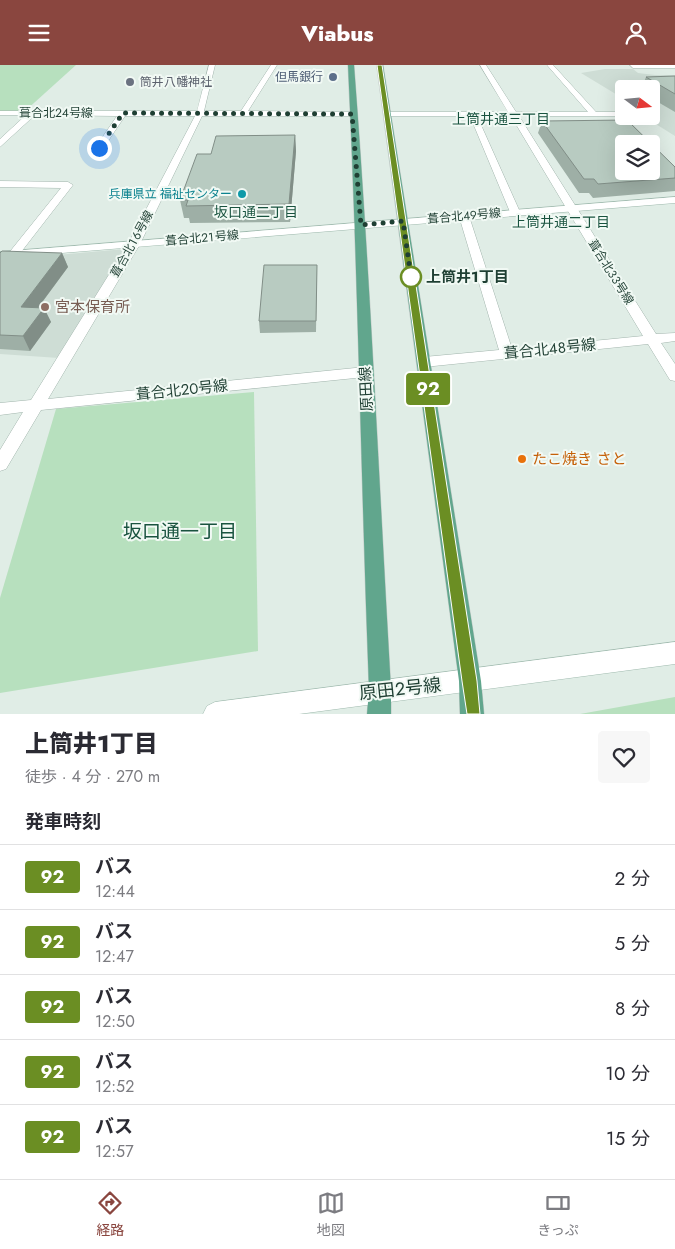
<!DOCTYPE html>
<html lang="ja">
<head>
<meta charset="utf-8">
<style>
	body { margin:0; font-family:Jost,"Noto Sans JP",sans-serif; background:#f7f7f7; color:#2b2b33; height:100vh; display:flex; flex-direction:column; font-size:19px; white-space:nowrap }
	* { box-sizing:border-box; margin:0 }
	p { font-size:16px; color:#7c7c81 }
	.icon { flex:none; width:28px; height:28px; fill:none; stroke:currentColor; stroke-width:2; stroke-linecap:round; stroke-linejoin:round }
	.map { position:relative; height:649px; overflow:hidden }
	.drawer { display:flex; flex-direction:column; background:#fff; flex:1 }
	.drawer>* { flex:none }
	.badge { padding:0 10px; border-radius:4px; font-size:18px; line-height:32px }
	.needle { width:32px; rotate:106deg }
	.tools { position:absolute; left:615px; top:15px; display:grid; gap:10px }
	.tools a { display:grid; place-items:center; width:45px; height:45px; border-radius:5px; background:#fff; box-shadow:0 5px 20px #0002; font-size:25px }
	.you { position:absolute; width:25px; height:25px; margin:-12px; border:4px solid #fff; border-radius:50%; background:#1a73e8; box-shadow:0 0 0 8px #1a73e833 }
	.map>.badge { position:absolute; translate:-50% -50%; box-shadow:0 0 0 2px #fff }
	h2 { padding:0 25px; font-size:19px; line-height:45px }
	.round { display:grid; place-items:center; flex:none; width:52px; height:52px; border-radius:5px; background:#f7f7f7 }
	.head { display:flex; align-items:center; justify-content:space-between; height:85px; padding:0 25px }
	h1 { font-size:24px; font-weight:800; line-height:38px }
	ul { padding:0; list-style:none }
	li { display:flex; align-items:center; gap:15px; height:65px; padding:0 25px; border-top:1px solid #e1e1e2 }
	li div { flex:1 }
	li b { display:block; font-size:19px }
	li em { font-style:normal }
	li .badge { min-width:55px; font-weight:700; text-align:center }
	header { display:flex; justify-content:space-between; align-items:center; height:65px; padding:0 25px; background:#8a463f; color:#fff; font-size:22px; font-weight:800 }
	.tab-bar { display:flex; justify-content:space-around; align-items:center; height:70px; border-top:1px solid #e1e1e2; background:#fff; font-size:14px; color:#7c7c81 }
	.tab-bar a { display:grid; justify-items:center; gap:2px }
	.tab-bar .on { color:#8a463f }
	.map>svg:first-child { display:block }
	.built { fill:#ceddd5 }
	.green { fill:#b7e0be }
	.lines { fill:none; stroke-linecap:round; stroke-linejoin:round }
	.street-casing { stroke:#a2b5ad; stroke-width:1 }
	.secondary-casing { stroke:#9eb9ad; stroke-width:1 }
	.primary-casing { stroke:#c0c9c6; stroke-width:1 }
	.street { fill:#fff; fill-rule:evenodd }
	.secondary { fill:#fff; fill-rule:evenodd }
	.primary { fill:#61a68d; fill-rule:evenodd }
	.wall { fill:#9eafa6 }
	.shaded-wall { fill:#818e87 }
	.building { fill:#b8cbc1; stroke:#818e87; fill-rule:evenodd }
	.line { fill:#6b8e23; stroke:#fff }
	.walk { stroke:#1f3f33; stroke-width:5; stroke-dasharray:0 9 }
	.service-dot { fill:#5c6f8a; stroke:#f1f9f4; stroke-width:2 }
	.worship-dot { fill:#6b7280; stroke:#f1f9f4; stroke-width:2 }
	.culture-dot { fill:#0f9aa8; stroke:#f1f9f4; stroke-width:2 }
	.stop-dot { fill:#fff; stroke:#6b8e23; stroke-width:2.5 }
	.education-dot { fill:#8d6e63; stroke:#f1f9f4; stroke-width:2 }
	.food-dot { fill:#e8710a; stroke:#f1f9f4; stroke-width:2 }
	.labels { text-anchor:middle; stroke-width:4; stroke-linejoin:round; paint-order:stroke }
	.far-service-label { font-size:12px; fill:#4e5e75; stroke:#f1f9f4; text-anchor:end }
	.far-worship-label { font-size:12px; fill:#5b616d; stroke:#f1f9f4; text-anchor:start }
	.far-street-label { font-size:12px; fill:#1f3f33; stroke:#f1f9f4 }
	.far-culture-label { font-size:12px; fill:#0d838f; stroke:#f1f9f4; text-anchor:end }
	.far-neighbourhood-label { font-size:14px; fill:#19533f; stroke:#f1f9f4 }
	.stop-label { font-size:15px; font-weight:bold; fill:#1f3f33; stroke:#f1f9f4; text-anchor:start }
	.education-label { font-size:15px; fill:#785e54; stroke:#f1f9f4; text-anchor:start }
	.street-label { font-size:15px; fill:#1f3f33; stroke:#f1f9f4 }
	.food-label { font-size:15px; fill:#c56008; stroke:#f1f9f4; text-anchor:start }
	.near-street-label { font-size:18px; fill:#1f3f33; stroke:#f1f9f4 }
	.near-neighbourhood-label { font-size:19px; fill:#19533f; stroke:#f1f9f4 }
</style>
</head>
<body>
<header><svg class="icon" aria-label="menu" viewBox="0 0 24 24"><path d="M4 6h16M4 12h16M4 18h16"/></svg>Viabus<svg class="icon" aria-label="person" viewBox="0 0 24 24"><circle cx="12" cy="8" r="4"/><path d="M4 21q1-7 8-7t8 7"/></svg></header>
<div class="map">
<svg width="675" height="649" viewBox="0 0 675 649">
	<rect width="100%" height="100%" fill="#e0ede6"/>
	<!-- built -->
	<g class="built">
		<path d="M605,4H633L638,8L655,10H675V71L643,51H651V24H624V34L581,8Z"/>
		<path d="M125,184L59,293L0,289V195Z"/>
	</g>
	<!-- green -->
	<g class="green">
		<path d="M0,0H76L24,47H0Z"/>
		<path d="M254,327L258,586L0,628V533L56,344Z"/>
		<path d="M675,632V649H580Z"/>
	</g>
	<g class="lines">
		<defs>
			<g id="street">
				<path d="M209,0H215L204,46H241L271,0H277L248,46L353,47L357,49L353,51H202L140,179L48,334L365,302L372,307L365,312L41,345L6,404L0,406V385L23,347L0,350V338L31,335L128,179L195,51H125L102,85L99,86L95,83L117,51L35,50L0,82V74L26,50H0V46H197Z"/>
				<path d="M480,0H486L516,47H588L547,0H553L596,47H624V51H519L656,269L675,268V276L661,278L675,299V316L670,315L648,279L424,302L419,300L417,297L419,294L424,292L499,285L459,151L464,148L469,151L512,284L643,271L511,51H477L520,147L515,150L510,147L470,51H387L383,49L387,47H508Z"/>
				<path d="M630,0H675V3H633Z"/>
				<path d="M0,116L68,117L73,120L18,191L14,192L8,189L61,123L0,122Z"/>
			</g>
			<g id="secondary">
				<path d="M675,132V138L0,193V187Z"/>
				<path d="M675,577V599L299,649H203L207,641L215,637Z"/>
			</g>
			<g id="primary">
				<path d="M348,0H354C370,208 379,417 391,625V649H367L369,625C361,417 358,208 348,0Z"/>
				<path d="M377,0H383L481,616L484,649H460L459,616Z"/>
			</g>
		</defs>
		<!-- street casing -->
		<use href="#street" class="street-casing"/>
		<!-- secondary casing -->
		<use href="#secondary" class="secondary-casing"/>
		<!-- primary casing -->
		<use href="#primary" class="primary-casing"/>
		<!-- street -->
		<use href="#street" class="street"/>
		<!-- secondary -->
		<use href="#secondary" class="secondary"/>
		<!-- primary -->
		<use href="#primary" class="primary"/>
	</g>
	<!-- wall -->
	<g class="wall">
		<path d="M675,11V47L651,33V24H641L646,12Z"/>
		<path d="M542,56L675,102V126L593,133L589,128H579L538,68Z"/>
		<path d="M295,70L296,86L290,157L190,158L189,153H184L180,135L211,89Z"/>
		<path d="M0,188H62L68,202L38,243H44L51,257L30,286L0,284Z"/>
		<path d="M317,200L316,267L260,268L259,256Z"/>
	</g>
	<!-- shaded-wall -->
	<g class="shaded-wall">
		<path d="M295,70L296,86L290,157L289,139Z"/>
		<path d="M62,188L68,202L28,256L21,242Z"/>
		<path d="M44,243L51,257L30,286L23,271Z"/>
	</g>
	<!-- building -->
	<g class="building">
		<path d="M675,11V29L646,12Z"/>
		<path d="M627,55L675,102V113L598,119L594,114H584L542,56ZM624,79H651V106H624Z"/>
		<path d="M295,70L289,139L186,141L188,135H180L197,89H211L216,71Z"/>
		<path d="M2,186L62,188L21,242L44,243L23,271L0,270V188Z"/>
		<path d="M264,200H317L316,256H259Z"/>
	</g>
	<!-- line -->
	<path class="line" d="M377,0H382L477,616L480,649H467L462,616Z"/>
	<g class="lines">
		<!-- walk -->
		<path class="walk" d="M99,83L123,48L352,49L361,160L403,156L411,212"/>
	</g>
	<!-- markers -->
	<circle class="service-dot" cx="333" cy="12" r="5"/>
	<circle class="worship-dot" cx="130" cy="17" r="5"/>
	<circle class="culture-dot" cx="242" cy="129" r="5"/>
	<circle class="stop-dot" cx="411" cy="212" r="10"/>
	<circle class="education-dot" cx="45" cy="242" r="5"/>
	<circle class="food-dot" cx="522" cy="394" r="5"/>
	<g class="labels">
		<!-- far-service labels -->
		<g class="far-service-label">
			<text x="323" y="16">但馬銀行</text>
		</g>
		<!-- far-worship labels -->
		<g class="far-worship-label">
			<text x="140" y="21">筒井八幡神社</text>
		</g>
		<!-- far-street labels -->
		<g class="far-street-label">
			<text x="56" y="52">葺合北２４号線</text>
			<text transform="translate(464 151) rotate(-5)" y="4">葺合北４９号線</text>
			<text transform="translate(202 173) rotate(-5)" y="4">葺合北２１号線</text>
			<text transform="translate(132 179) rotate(-61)" y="4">葺合北１６号線</text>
			<text transform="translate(611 207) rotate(58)" y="4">葺合北３３号線</text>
		</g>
		<!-- far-culture labels -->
		<g class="far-culture-label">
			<text x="232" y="133">兵庫県立 福祉センター</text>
		</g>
		<!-- far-neighbourhood labels -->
		<g class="far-neighbourhood-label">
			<text x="501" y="59">上筒井通三丁目</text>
			<text x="256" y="152">坂口通二丁目</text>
			<text x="561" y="162">上筒井通二丁目</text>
		</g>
		<!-- stop labels -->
		<g class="stop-label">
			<text x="426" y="217">上筒井1丁目</text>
		</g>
		<!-- education labels -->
		<g class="education-label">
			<text x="55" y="247">宮本保育所</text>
		</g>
		<!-- street labels -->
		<g class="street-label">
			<text transform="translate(550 284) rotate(-6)" y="5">葺合北４８号線</text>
			<text transform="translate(366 324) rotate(-93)" y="5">原田線</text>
			<text transform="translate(182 325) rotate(-6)" y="5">葺合北２０号線</text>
		</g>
		<!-- food labels -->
		<g class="food-label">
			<text x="532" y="399">たこ焼き さと</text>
		</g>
		<!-- near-street labels -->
		<g class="near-street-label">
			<text transform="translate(400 624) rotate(-6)" y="6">原田２号線</text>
		</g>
		<!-- near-neighbourhood labels -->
		<g class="near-neighbourhood-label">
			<text x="180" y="473">坂口通一丁目</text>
		</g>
	</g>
</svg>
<div class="tools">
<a><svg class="needle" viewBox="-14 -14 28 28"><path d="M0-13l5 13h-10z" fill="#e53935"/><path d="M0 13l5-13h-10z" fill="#7c7c81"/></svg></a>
<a><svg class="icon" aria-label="layers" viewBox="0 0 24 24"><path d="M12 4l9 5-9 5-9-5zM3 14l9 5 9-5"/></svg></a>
</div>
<div class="you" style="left:99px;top:83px"></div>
<b class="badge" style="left:428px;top:324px;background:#6b8e23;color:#fff">92</b>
</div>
<section class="drawer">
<div class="head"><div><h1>上筒井1丁目</h1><p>徒歩 · 4 分 · 270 m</p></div><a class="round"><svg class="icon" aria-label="heart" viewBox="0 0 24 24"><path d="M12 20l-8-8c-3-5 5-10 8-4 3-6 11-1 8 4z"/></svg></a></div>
<h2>発車時刻</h2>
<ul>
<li><span class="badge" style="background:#6b8e23;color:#fff">92</span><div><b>バス</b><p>12:44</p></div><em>2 分</em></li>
<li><span class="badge" style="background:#6b8e23;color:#fff">92</span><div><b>バス</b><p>12:47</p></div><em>5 分</em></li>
<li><span class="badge" style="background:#6b8e23;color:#fff">92</span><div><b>バス</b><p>12:50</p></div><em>8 分</em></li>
<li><span class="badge" style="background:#6b8e23;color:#fff">92</span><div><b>バス</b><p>12:52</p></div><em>10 分</em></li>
<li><span class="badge" style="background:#6b8e23;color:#fff">92</span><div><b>バス</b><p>12:57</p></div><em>15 分</em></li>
</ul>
</section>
<nav class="tab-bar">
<a class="on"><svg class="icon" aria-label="directions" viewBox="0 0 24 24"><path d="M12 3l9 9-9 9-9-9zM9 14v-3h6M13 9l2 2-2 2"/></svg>経路</a>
<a><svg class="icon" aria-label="map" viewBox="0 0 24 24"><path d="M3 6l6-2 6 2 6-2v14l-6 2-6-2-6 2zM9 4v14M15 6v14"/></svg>地図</a>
<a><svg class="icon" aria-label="tickets" viewBox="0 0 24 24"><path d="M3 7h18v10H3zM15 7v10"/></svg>きっぷ</a>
</nav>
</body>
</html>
